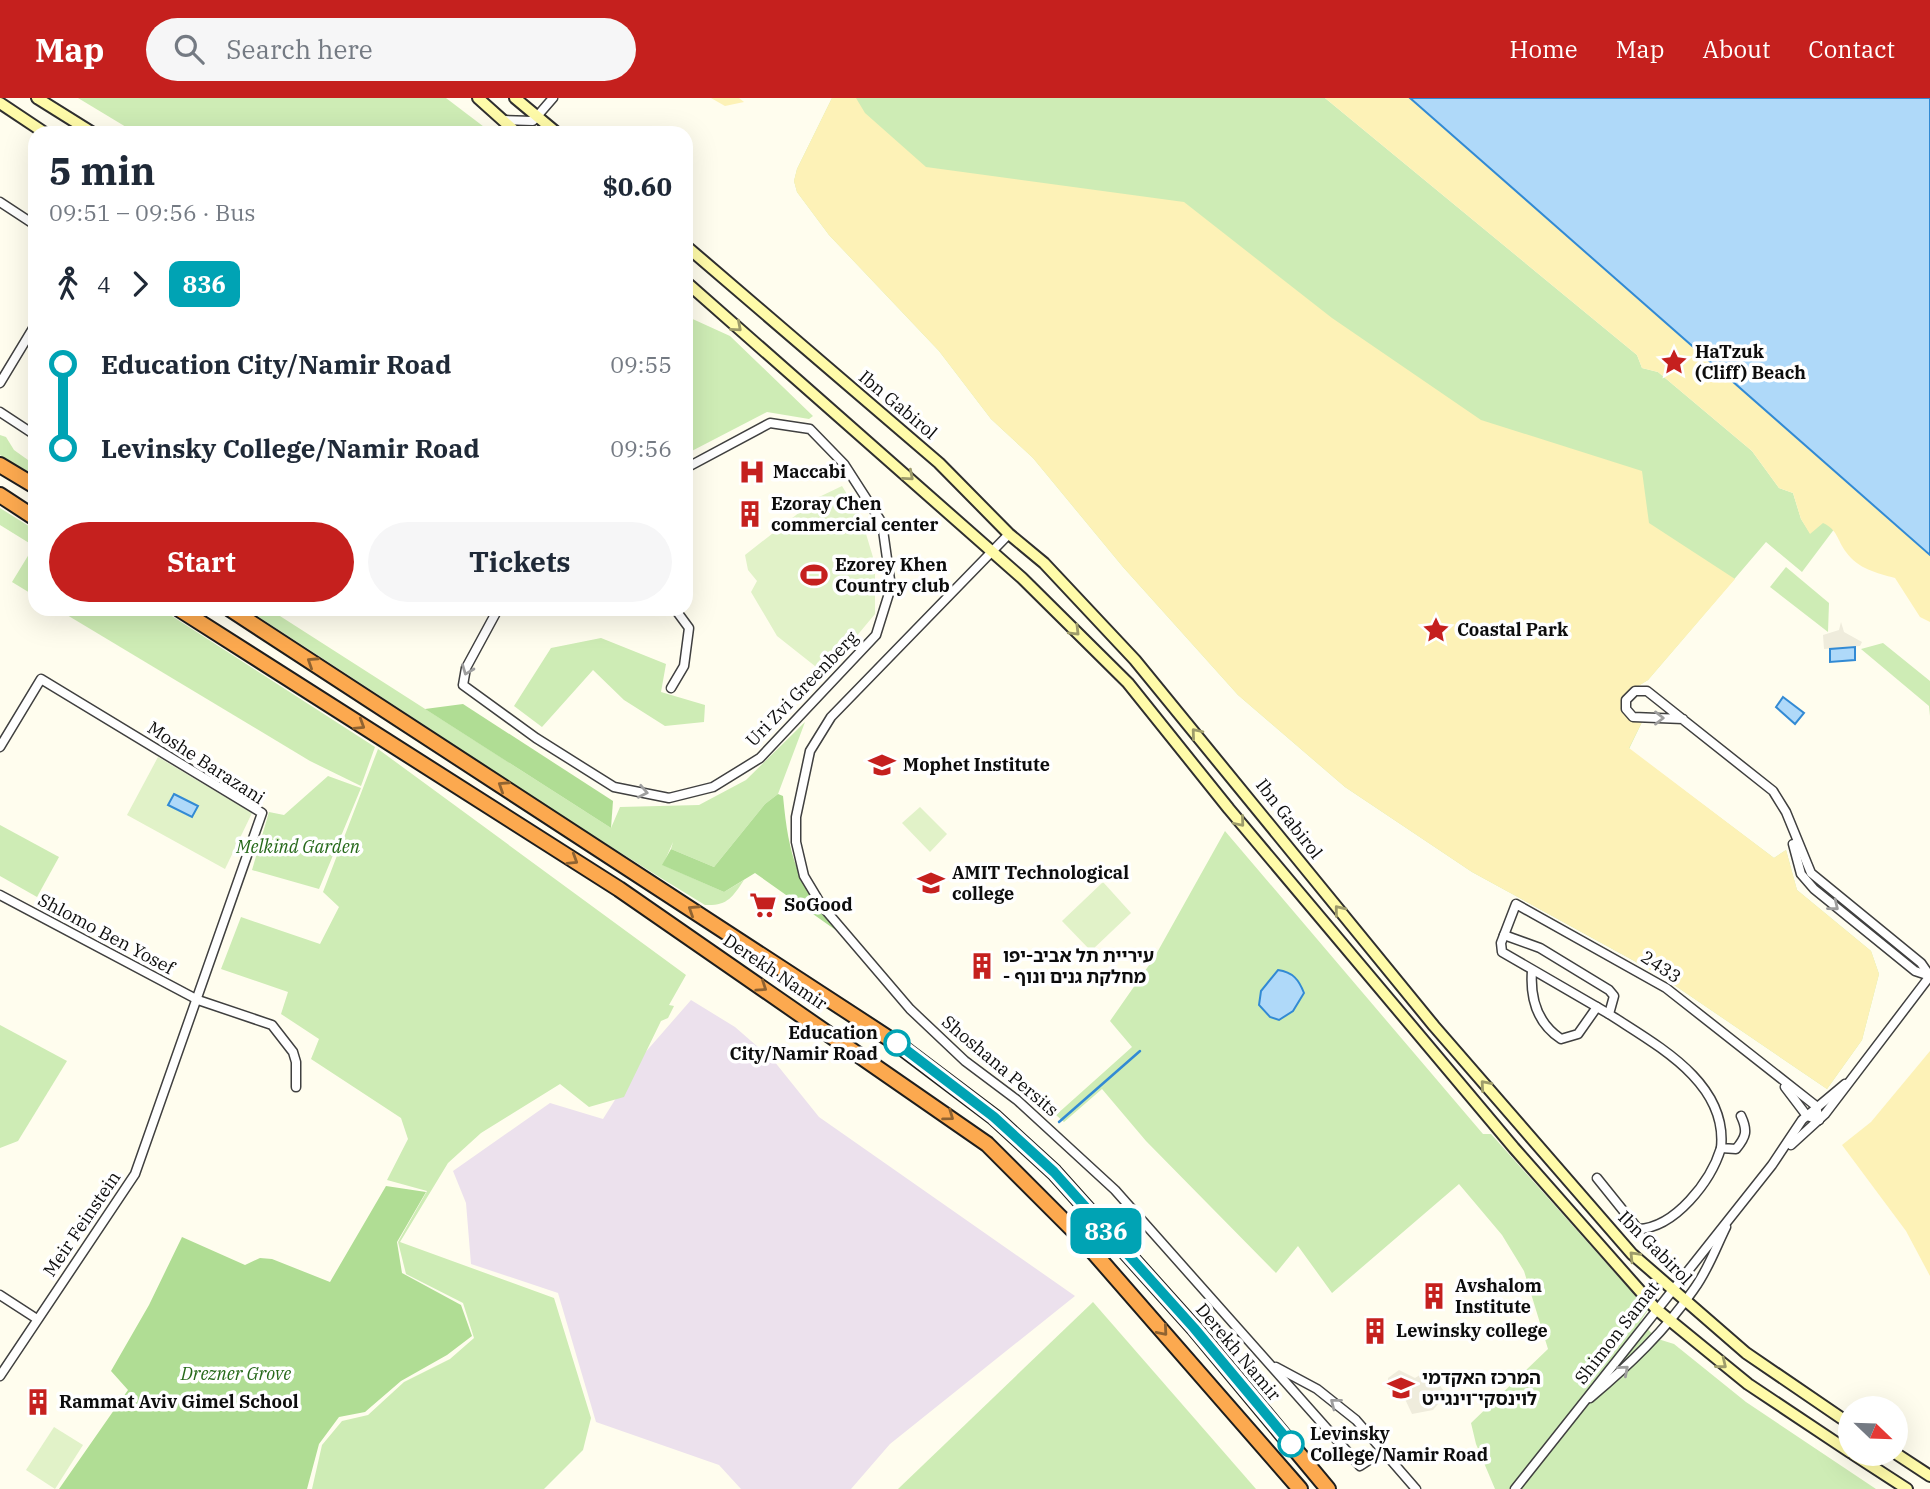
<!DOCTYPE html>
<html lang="en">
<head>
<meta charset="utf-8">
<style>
	body { margin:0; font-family:"IBM Plex Serif","Noto Sans Hebrew",serif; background:#f6f6f7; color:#1f2937; height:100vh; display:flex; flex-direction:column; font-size:26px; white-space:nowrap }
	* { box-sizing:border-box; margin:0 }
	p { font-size:23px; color:#747a83 }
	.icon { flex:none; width:38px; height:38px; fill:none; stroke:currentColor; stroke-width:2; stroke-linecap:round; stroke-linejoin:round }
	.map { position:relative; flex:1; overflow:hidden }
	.sheet { position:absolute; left:28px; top:28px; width:665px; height:490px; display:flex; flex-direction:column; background:#fff; border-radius:21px; box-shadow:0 7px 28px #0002 }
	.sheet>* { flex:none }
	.badge { padding:0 14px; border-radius:10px; font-size:24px; line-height:46px }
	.needle { width:46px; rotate:113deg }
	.controls { position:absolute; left:1838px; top:1298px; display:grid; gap:14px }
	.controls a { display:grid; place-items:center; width:70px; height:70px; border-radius:50%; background:#fff; box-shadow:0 7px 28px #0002; font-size:35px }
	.map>.badge { position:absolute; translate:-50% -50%; box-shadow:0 0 0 4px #fff }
	.legs { display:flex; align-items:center; gap:10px; height:77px; padding:0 21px; font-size:23px }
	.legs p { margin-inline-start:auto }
	.summary { display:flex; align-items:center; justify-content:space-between; height:119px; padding:0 21px }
	h1 { font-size:38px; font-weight:700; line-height:52px }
	.button { display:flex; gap:14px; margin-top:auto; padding:14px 21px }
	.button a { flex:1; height:80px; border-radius:42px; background:#c5201e; color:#fff; font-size:28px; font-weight:700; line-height:80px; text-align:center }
	.button a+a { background:#f6f6f7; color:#1f2937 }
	ul { padding:0 21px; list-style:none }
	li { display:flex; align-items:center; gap:24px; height:84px; font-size:26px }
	li i { display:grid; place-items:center; width:10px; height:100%; margin:0 9px; background:currentColor }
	li i::after { content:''; width:18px; height:18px; margin:-9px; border:5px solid; border-radius:50%; background:#fff }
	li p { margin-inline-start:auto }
	li:first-child i { background:linear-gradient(#0000 50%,currentColor 0) }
	li:last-child i { background:linear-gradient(currentColor 50%,#0000 0) }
	header { display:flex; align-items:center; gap:42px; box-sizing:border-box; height:98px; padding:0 35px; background:#c5201e; color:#fff }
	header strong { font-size:33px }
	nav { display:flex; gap:38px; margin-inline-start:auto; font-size:24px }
	.search { width:490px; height:63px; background:#f6f6f7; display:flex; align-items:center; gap:18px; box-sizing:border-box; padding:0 24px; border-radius:38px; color:#747a83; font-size:26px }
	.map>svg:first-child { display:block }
	.industrial { fill:#ece1ed }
	.green { fill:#ceecb5 }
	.forest { fill:#b0dd94 }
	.sand { fill:#fdf2b7 }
	.pitch { fill:#e1f2c8 }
	.plaza { fill:#efecdc }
	.water { fill:#afd9f9; stroke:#328ad4; stroke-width:2 }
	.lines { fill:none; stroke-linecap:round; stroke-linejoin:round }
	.stream { stroke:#328ad4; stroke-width:2.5 }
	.street-casing { stroke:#404040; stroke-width:11 }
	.secondary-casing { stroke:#2f2f2f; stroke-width:14 }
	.highway-casing { stroke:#1e1e1e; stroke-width:18 }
	.street { stroke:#fff; stroke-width:8 }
	.secondary { stroke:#fffba9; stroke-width:10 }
	.highway { stroke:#fca94f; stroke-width:14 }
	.oneway { stroke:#9e9c6b }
	.oneway2 { stroke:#906331 }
	.oneway3 { stroke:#9e9e9e }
	.line-1-casing { stroke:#fff; stroke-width:16 }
	.line-1 { stroke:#00a3b4; stroke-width:10 }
	.stop-1-dot { fill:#fff; stroke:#00a3b4; stroke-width:3.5 }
	.labels { text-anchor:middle; stroke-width:7; stroke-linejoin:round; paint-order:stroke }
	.poi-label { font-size:18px; font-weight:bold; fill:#0d0d0d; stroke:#fff; text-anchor:start }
	.street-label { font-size:18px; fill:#0d0d0d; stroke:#fff }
	.park-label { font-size:18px; font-style:italic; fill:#26691a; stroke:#fff }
	.stop-label { font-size:18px; font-weight:bold; fill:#0d0d0d; stroke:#fff; text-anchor:end }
</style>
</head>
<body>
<header>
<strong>Map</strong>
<div class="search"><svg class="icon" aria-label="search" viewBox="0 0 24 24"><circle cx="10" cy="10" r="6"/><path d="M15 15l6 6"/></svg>Search here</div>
<nav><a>Home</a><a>Map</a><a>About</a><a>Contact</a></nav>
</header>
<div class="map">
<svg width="1930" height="1391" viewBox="0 0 1930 1391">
	<rect width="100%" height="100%" fill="#fffdee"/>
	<!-- industrial -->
	<path class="industrial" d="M691,902L735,929L774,963L819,1019L1075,1198L890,1346L851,1391H741L719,1367L596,1324L558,1195L471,1166L466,1105L453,1073L550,1005L603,1021L643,957Z"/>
	<!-- green -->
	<g class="green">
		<path d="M78,0H446L492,35H136Z"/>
		<path d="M832,0H1325L1637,257L1642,270L1658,274L1752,353L1779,390L1793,395L1801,421L1810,435L1823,424L1835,430L1802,474L1766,444L1648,582L1625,596L1621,607L1625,617L1642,624L1629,651L1774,760L1786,752L1797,792L1871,853L1879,876L1862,942L1827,991L1658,876L1472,774L1345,689L1238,597L1123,469L1033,360L991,321L939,253L829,137L797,94L794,83L797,71Z"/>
		<path d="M686,218L730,238L813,318L809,321L767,314L686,356Z"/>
		<path d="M0,337L6,339L14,352L35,367V379L0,357Z"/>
		<path d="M0,410L35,432V498L12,484L34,448L0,427Z"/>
		<path d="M1786,469L1829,505L1828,534L1770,489Z"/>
		<path d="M57,511H161L375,649L361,688L310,663Z"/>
		<path d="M246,511H269L611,730L620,709L699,707L746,682L805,624L778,696L765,706L714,769L671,751L673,744L663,767L724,794L744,782C732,800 727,808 705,807C549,713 400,609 246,511Z"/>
		<path d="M601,540L666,566L661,594L705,607L704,624L665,628L624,602L593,572L542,629L514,608L551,550Z"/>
		<path d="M1883,545L1930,583V618L1929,608L1861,551Z"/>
		<path d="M378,651L686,877L669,907L674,908L668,920L661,923L624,999L589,1009L560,986L481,1035L448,1065L400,1144L554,1200L591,1320L583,1352L544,1391H312L322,1347L342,1323L368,1317L404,1284L450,1261L474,1240L463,1205L406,1176L398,1144L427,1093L387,1082L408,1041L401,1020L311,961L319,941L281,916L288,894L221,871L241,819L320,846L339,809L323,794Z"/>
		<path d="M328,678L361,690L319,791L252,772L269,714L284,717Z"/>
		<path d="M0,727L59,759L37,799L0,778Z"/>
		<path d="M1225,733L1483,1036H1491L1648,1212L1640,1224L1658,1241L1674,1246L1746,1304L1876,1391H1495L1476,1346L1471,1325L1548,1251L1524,1173L1502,1137L1459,1086L1332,1195L1298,1148L1276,1175L1146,1043L1102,991L1064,1024L1056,1017L1132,949L1110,923L1154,860Z"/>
		<path d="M0,927L67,963L18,1043L0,1050Z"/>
		<path d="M1093,1204L1256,1391H898Z"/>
	</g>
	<!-- forest -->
	<g class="forest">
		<path d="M463,606L613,703L611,730L425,611Z"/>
		<path d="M778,696L783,698C789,761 797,784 837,833L755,775L724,794L662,767L671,751L714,769L765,706Z"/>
		<path d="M386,1088L426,1094L397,1144L402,1175L461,1207L472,1238L447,1257L401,1283L365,1314L339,1319L319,1346L307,1391H59L128,1292L111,1273L149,1207L182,1139L245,1167L260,1160L272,1161L330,1184Z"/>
	</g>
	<!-- sand -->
	<g class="sand">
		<path d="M711,0H739L744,4L725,8Z"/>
		<path d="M832,0H856L865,15L926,69L1184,104L1332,220L1481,322L1642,373L1649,425L1735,481L1648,582L1625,596L1621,607L1625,616L1642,624L1629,650L1774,760L1786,752L1797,792L1871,853L1879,876L1862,942L1827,991L1658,876L1472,774L1345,689L1238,597L1123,469L1033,360L991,321L939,253L829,137L797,94L794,83L797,71Z"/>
		<path d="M1325,0H1410L1930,457V524L1920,519L1895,480C1877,475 1858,471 1846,454C1837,442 1838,432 1823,425L1810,436L1801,421L1793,395L1779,390L1752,353L1658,274L1642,270L1637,257Z"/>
		<path d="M1930,953V1178L1906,1133L1842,1047L1871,1024Z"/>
	</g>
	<!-- pitch -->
	<g class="pitch">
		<path d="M842,388L861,419L875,466V516L825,576L777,538L751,494L757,483L748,472L745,457L819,399Z"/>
		<path d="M158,659L252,715L225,771L127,717Z"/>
		<path d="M920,709L947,736L930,754L902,725Z"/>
		<path d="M1103,784L1131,815L1091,853L1062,823Z"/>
		<path d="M54,1329L83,1347L55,1391L26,1372Z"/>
	</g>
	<!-- plaza -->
	<g class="plaza">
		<path d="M1841,524L1844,534L1862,544L1860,548L1824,551L1823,537L1839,532Z"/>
		<path d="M1399,1272L1415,1280L1423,1275L1432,1282L1435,1280L1445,1295L1444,1299L1433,1312L1412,1316L1405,1301L1388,1290V1280Z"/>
	</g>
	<!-- water -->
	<g class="water">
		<path d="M1410,0H1930V457Z"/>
		<path d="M1855,549V562L1830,564V551Z"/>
		<path d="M1783,599L1804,615L1795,626L1776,609Z"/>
		<path d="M174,696L198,708L192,719L168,707Z"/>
		<path d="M1278,872C1293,874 1299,882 1304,895L1293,913L1279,922L1270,919L1259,907L1261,893Z"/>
	</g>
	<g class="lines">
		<!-- stream -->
		<path class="stream" d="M1059,1024L1140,953"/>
		<defs>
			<g id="street">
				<path d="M504,22L533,23L553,0"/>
				<path d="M0,104L35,127"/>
				<path d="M0,285L35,227"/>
				<path d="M0,314L35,337"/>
				<path d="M1009,436L831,619L810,653L796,719V744L804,778L822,808L910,911L965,963L1017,1002L1115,1092L1360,1368L1383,1353"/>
				<path d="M498,511L466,570L463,587L536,640L614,689L669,700L713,689L760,660L876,537L891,489L882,425L844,366L810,331L770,325L686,370"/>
				<path d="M671,590L684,568L689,530L675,511"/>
				<path d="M1683,621L1633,619L1626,611V602L1635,593H1647L1773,693L1786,714L1811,775L1921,865L1930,878"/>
				<path d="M0,649L41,581L262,715L135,1076L0,1278"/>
				<path d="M1793,746L1801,776L1814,791L1915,873L1930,878"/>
				<path d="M0,797L198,902L272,927L293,954L296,964V989"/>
				<path d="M1504,837L1540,850L1609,892L1614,898L1609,916C1656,947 1728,984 1721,1050L1736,1051C1746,1039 1748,1033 1741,1018"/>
				<path d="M1532,873C1530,900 1537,925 1561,941L1578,936L1597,909"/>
				<path d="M1609,916L1502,854L1501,845L1516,806L1666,890L1816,1008L1819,1022"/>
				<path d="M1785,989L1807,1018L1819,1022"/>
				<path d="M1791,1047L1825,1016L1930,878"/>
				<path d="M1597,1080L1638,1131C1675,1130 1711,1083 1721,1050"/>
				<path d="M0,1197L37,1221"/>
				<path d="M1276,1269L1317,1291L1356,1322L1416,1391"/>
				<path d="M1590,1300C1629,1267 1665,1233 1694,1191C1708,1172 1716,1149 1726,1129"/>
				<path d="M1515,1391L1772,1067L1802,1022L1845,986"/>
			</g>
			<g id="secondary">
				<path d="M37,0L93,35"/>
				<path d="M478,0L517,35"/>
				<path d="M515,0L557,35"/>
				<path d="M0,5L45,35"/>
				<path d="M686,148L939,365L1009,436L1044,465L1135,562L1434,928L1632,1156L1746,1255L1850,1326"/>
				<path d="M686,184L1022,480L1128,585L1229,711L1514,1050L1656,1211L1748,1286L1850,1354"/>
				<path d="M1895,1355L1930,1378"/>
				<path d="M1853,1356L1907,1391"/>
			</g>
			<g id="highway">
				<path d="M0,367L35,388"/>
				<path d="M0,397L35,420"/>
				<path d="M179,511L619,791L987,1046L1082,1141L1300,1391"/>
				<path d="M230,511L896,945L994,1019L1054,1074L1194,1230L1328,1391"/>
			</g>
		</defs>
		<!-- street casing -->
		<use href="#street" class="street-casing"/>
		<!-- secondary casing -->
		<use href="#secondary" class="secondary-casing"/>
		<!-- highway casing -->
		<use href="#highway" class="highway-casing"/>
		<!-- street -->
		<use href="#street" class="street"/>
		<!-- secondary -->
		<use href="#secondary" class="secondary"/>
		<!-- highway -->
		<use href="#highway" class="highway"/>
	</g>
	<!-- one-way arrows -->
	<defs><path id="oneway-chevron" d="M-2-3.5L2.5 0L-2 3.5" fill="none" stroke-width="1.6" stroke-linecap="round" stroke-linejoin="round" transform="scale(1.75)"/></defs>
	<g class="oneway">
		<use href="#oneway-chevron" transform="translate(737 229) rotate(41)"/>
		<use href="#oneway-chevron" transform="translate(909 378) rotate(41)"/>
		<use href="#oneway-chevron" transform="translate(1075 533) rotate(45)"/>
		<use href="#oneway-chevron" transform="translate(1196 635) rotate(-130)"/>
		<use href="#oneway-chevron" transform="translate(1240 724) rotate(50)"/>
		<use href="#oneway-chevron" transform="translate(1339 812) rotate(-129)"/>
		<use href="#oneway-chevron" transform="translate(1485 987) rotate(-131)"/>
		<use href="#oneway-chevron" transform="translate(1634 1158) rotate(-134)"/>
		<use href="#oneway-chevron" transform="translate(1722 1266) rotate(39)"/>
	</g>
	<g class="oneway2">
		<use href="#oneway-chevron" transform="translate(312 564) rotate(-147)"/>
		<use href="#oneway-chevron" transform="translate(360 627) rotate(32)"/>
		<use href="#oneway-chevron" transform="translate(503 688) rotate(-147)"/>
		<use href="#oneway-chevron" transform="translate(573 762) rotate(32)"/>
		<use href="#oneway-chevron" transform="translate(693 812) rotate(-147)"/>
		<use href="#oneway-chevron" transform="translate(762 889) rotate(34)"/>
		<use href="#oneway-chevron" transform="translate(949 1018) rotate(36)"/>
		<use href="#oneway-chevron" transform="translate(1163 1233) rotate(49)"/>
	</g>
	<g class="oneway3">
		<use href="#oneway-chevron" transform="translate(467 572) rotate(111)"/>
		<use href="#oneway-chevron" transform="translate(1659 620)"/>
		<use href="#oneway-chevron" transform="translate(643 694) rotate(11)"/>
		<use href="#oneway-chevron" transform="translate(1834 808) rotate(39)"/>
		<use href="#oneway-chevron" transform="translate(1624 1272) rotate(-41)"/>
		<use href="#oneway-chevron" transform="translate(1335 1305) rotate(-142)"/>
	</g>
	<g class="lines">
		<defs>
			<path id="line-1" d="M897,945L994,1019L1054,1074L1194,1230L1291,1346"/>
		</defs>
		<!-- line-1 casing -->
		<use href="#line-1" class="line-1-casing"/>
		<!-- line-1 -->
		<use href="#line-1" class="line-1"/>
	</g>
	<!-- icons -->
	<defs>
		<symbol id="sight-bare" viewBox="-9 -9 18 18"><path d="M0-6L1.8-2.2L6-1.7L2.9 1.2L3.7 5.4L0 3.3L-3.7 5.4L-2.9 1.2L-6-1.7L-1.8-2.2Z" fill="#c5201e" stroke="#fff" stroke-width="2.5" paint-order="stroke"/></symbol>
		<symbol id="hospital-bare" viewBox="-9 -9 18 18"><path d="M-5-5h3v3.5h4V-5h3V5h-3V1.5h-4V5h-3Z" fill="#c5201e" stroke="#fff" stroke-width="2.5" paint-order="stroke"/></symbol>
		<symbol id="building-bare" viewBox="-9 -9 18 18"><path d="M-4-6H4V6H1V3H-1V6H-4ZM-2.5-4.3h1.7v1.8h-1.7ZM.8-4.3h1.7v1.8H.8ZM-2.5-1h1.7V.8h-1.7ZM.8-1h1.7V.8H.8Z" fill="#c5201e" stroke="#fff" stroke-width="2.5" paint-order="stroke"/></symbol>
		<symbol id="stadium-bare" viewBox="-9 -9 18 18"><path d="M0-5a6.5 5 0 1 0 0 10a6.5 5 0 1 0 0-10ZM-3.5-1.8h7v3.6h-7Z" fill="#c5201e" stroke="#fff" stroke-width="2.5" paint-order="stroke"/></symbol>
		<symbol id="university-bare" viewBox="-9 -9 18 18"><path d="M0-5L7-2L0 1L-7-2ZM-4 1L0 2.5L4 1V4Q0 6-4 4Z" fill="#c5201e" stroke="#fff" stroke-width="2.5" paint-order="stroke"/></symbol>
		<symbol id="supermarket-bare" viewBox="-9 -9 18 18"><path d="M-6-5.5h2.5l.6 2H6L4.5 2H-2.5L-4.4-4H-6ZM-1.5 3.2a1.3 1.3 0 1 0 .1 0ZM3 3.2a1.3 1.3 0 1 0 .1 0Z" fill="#c5201e" stroke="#fff" stroke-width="2.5" paint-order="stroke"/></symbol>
	</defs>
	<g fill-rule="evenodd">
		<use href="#sight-bare" x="1655" y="245" width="38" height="38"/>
		<use href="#hospital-bare" x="733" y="355" width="38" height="38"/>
		<use href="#building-bare" x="731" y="397" width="38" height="38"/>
		<use href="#stadium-bare" x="795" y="458" width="38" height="38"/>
		<use href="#sight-bare" x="1417" y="513" width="38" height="38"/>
		<use href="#university-bare" x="863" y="648" width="38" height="38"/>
		<use href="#university-bare" x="912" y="766" width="38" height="38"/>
		<use href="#supermarket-bare" x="744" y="788" width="38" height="38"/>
		<use href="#building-bare" x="963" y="849" width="38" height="38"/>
		<use href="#building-bare" x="1415" y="1179" width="38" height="38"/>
		<use href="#building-bare" x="1356" y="1214" width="38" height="38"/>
		<use href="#university-bare" x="1382" y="1271" width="38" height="38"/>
		<use href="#building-bare" x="19" y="1285" width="38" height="38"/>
	</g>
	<!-- markers -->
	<g class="stop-1-dot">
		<circle cx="897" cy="945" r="12"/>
		<circle cx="1291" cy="1346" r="12"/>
	</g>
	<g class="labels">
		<!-- poi labels -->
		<g class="poi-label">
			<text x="1695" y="260">HaTzuk<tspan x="1695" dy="21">(Cliff) Beach</tspan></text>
			<text x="773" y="380">Maccabi</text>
			<text x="771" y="412">Ezoray Chen<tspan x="771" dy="21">commercial center</tspan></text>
			<text x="835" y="473">Ezorey Khen<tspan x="835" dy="21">Country club</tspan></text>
			<text x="1457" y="538">Coastal Park</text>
			<text x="903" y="673">Mophet Institute</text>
			<text x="952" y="781">AMIT Technological<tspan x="952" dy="21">college</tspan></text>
			<text x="784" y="813">SoGood</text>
			<text x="1003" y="864">עיריית תל אביב-יפו<tspan x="1003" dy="21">- מחלקת גנים ונוף</tspan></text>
			<text x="1455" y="1194">Avshalom<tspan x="1455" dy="21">Institute</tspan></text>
			<text x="1396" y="1239">Lewinsky college</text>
			<text x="1422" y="1286">המרכז האקדמי<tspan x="1422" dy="21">לוינסקי־וינגייט</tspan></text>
			<text x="59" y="1310">Rammat Aviv Gimel School</text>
		</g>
		<!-- street labels -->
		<g class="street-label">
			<text transform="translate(898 307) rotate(40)" y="6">Ibn Gabirol</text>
			<text transform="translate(802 591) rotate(-46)" y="6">Uri Zvi Greenberg</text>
			<text transform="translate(206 665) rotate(33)" y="6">Moshe Barazani</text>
			<text transform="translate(1289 721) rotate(52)" y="6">Ibn Gabirol</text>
			<text transform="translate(106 836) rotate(28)" y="6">Shlomo Ben Yosef</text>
			<text transform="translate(1661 869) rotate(33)" y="6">2433</text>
			<text transform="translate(775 874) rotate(34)" y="6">Derekh Namir</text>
			<text transform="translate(1000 968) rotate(40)" y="6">Shoshana Persits</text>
			<text transform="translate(82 1126) rotate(-56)" y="6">Meir Feinstein</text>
			<text transform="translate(1655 1150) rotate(45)" y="6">Ibn Gabirol</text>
			<text transform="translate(1617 1235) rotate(-52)" y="6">Shimon Samat</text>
			<text transform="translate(1238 1254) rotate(50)" y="6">Derekh Namir</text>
		</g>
		<!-- park labels -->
		<g class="park-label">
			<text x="298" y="755">Melkind Garden</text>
			<text x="236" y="1282">Drezner Grove</text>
		</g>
		<!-- stop labels -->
		<g class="stop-label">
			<text x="878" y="941">Education<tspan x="878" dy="21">City/Namir Road</tspan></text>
			<text x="1310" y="1342" text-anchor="start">Levinsky<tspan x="1310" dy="21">College/Namir Road</tspan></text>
		</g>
	</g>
</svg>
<div class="controls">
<a><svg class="needle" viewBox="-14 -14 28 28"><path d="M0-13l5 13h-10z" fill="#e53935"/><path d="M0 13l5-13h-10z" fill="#747a83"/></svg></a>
</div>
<b class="badge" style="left:1106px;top:1133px;background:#00a3b4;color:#fff">836</b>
<section class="sheet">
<div class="summary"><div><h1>5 min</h1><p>09:51 – 09:56 · Bus</p></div><b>$0.60</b></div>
<div class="legs"><svg class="icon" aria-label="walk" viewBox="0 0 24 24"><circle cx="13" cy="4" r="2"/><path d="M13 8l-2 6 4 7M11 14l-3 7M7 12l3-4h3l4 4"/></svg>4<svg class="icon" aria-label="forward" viewBox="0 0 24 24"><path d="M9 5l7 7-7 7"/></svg><b class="badge" style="background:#00a3b4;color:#fff">836</b></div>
<ul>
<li><i style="color:#00a3b4"></i><b>Education City/Namir Road</b><p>09:55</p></li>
<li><i style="color:#00a3b4"></i><b>Levinsky College/Namir Road</b><p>09:56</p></li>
</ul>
<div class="button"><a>Start</a><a>Tickets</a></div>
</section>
</div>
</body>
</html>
